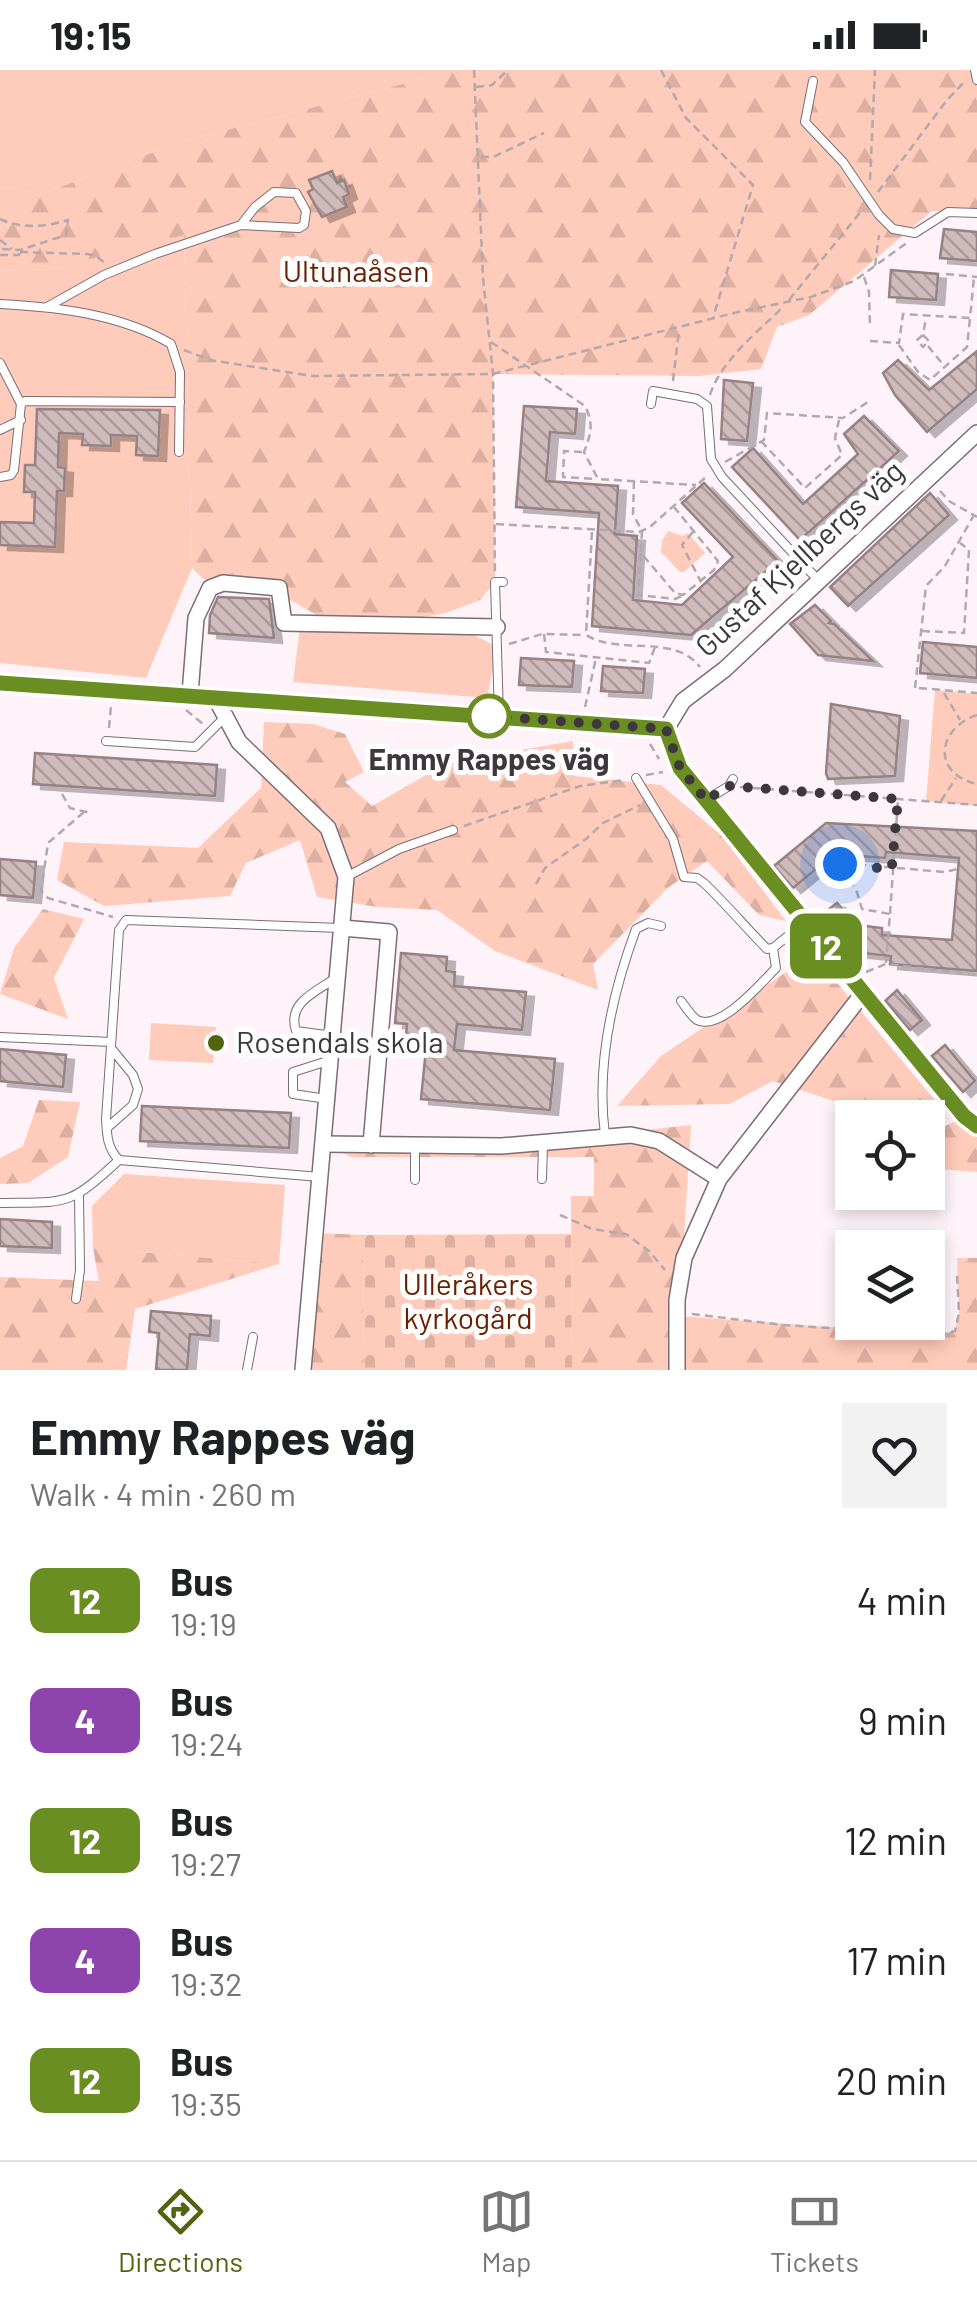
<!DOCTYPE html>
<html lang="en">
<head>
<meta charset="utf-8">
<style>
	body { margin:0; font-family:Barlow,sans-serif; background:#f2f2f2; color:#202124; height:100vh; display:flex; flex-direction:column; font-size:38px; white-space:nowrap }
	* { box-sizing:border-box; margin:0 }
	p { font-size:32px; color:#757577 }
	.icon { flex:none; width:55px; height:55px; fill:none; stroke:currentColor; stroke-width:2; stroke-linecap:round; stroke-linejoin:round }
	.map { position:relative; height:1300px; overflow:hidden }
	.panel { display:flex; flex-direction:column; background:#fff; flex:1 }
	.panel>* { flex:none }
	.badge { padding:0 20px; border-radius:15px; font-size:35px; line-height:65px }
	.fabs { position:absolute; left:835px; top:1030px; display:grid; gap:20px }
	.fabs a { display:grid; place-items:center; width:110px; height:110px; border-radius:0px; background:#fff; box-shadow:0 5px 15px #0003; font-size:50px }
	.you { position:absolute; width:50px; height:50px; margin:-25px; border:8px solid #fff; border-radius:50%; background:#1a73e8; box-shadow:0 0 0 15px #1a73e833 }
	.map>.badge { position:absolute; translate:-50% -50%; box-shadow:0 0 0 5px #fff }
	.round { display:grid; place-items:center; flex:none; width:105px; height:105px; border-radius:0px; background:#f2f2f2 }
	.summary { display:flex; align-items:center; justify-content:space-between; height:170px; padding:0 30px }
	h1 { font-size:48px; font-weight:700; line-height:75px }
	ul { padding:0; list-style:none }
	li { display:flex; align-items:center; gap:30px; height:120px; padding:0 30px }
	li div { flex:1 }
	li b { display:block; font-size:38px }
	li em { font-style:normal }
	li .badge { min-width:110px; font-weight:700; text-align:center }
	.status { display:flex; justify-content:space-between; align-items:center; height:70px; padding:0 50px; background:#fff; direction:ltr }
	.status svg { height:28px; fill:currentColor }
	.menu { display:flex; justify-content:space-around; align-items:center; height:140px; border-top:2px solid #e0e0e0; background:#fff; font-size:28px; color:#757577 }
	.menu a { display:grid; justify-items:center; gap:5px }
	.menu .active { color:#51640f }
	.map>svg:first-child { display:block }
	.green { fill:#ffcbba }
	.forest { fill:url(#forest-firs) }
	.cemetery { fill:url(#cemetery-stones) }
	.building { fill:url(#building-back-hatch); stroke:#968284; stroke-width:2.5; filter:url(#shadow) }
	.lines { fill:none; stroke-linecap:round; stroke-linejoin:round }
	.service-casing { stroke:#7c6c75; stroke-width:10 }
	.minor-casing { stroke:#7c6c75; stroke-width:18 }
	.path { stroke:#b2a9ae; stroke-width:2.5; stroke-dasharray:8 5; stroke-linecap:butt }
	.service { stroke:#fff; stroke-width:8 }
	.minor { stroke:#fff; stroke-width:15 }
	.line-casing { stroke:#fff; stroke-width:22 }
	.line { stroke:#6b8e23; stroke-width:15 }
	.walk { stroke:#3e373b; stroke-width:10; stroke-dasharray:0 18 }
	.stop-dot { fill:#fff; stroke:#6b8e23; stroke-width:5 }
	.poi-dot { fill:#51640f; stroke:#fff; stroke-width:4 }
	.labels { text-anchor:middle; stroke-width:10; stroke-linejoin:round; paint-order:stroke }
	.park-label { font-size:30px; fill:#692002; stroke:#fff }
	.street-label { font-size:30px; fill:#3e373b; stroke:#fff }
	.stop-label { font-size:30px; font-weight:bold; fill:#3e373b; stroke:#fff }
	.poi-label { font-size:30px; fill:#3e373b; stroke:#fff; text-anchor:start }
</style>
</head>
<body>
<div class="status"><b>19:15</b><svg viewBox="0 0 49 12"><path d="M0 12V9h3v3zM5 12V6h3v6zM10 12V3h3v9zM15 12V0h3v12zM26 1h20v11H26zM47 4h2v5h-2z"/></svg></div>
<div class="map">
<svg width="977" height="1300" viewBox="0 0 977 1300">
	<defs>
		<pattern id="forest-firs" width="22" height="20" patternUnits="userSpaceOnUse" patternTransform="scale(2.5)"><rect width="22" height="20" fill="#ffcbba"/><path d="M5 1l3.5 6h-7zM16 11l3.5 6h-7z" fill="#dcafa1"/></pattern>
		<pattern id="cemetery-stones" width="16" height="16" patternUnits="userSpaceOnUse" patternTransform="scale(2.5)"><rect width="16" height="16" fill="#ffcbba"/><path d="M2 7V4a2 2 0 0 1 4 0v3zM10 15v-3a2 2 0 0 1 4 0v3z" fill="#dcafa1"/></pattern>
		<pattern id="building-back-hatch" width="6" height="6" patternUnits="userSpaceOnUse" patternTransform="scale(2.5)"><rect width="6" height="6" fill="#d0bbbc"/><path d="M-1 5l2 2M0 0l6 6M5-1l2 2" fill="none" stroke="#aa999a"/></pattern>
		<filter id="shadow"><feDropShadow dx="8" dy="5" stdDeviation="0" flood-color="#0004"/></filter>
	</defs>
	<rect width="100%" height="100%" fill="#fef3f9"/>
	<!-- green -->
	<g class="green">
		<path d="M0,0H428L426,8L184,71L44,123L0,117Z"/>
		<path d="M184,164L192,498L146,608L0,593V201L52,199Z"/>
		<path d="M668,461L683,466L688,463L705,483L684,502H680L661,482L662,471Z"/>
		<path d="M300,558L470,563L497,577L487,628L293,612Z"/>
		<path d="M935,620L977,624V736L926,731Z"/>
		<path d="M151,953L216,957L213,993L149,990Z"/>
		<path d="M124,1104L285,1115L279,1194L93,1178L92,1136Z"/>
	</g>
	<!-- forest -->
	<g class="forest">
		<path d="M428,0H977V142L932,141L809,245L777,257L761,299L700,306L493,304L495,512L480,530L446,543L396,552L322,548L265,516L203,509L192,498L184,165L52,199L0,201V117L44,123L184,71L426,8Z"/>
		<path d="M264,652L313,654L345,664L364,702L345,712L372,736L447,693L573,671L574,706L661,715L721,765L786,851L759,845L707,791L669,817L593,894L598,920L495,881L437,840L377,837L317,827L300,770L246,793L230,826L104,836L57,810L64,772L198,778L261,718Z"/>
		<path d="M43,839L84,849L54,908L68,949L0,924L14,878Z"/>
		<path d="M813,884L938,1034L858,1039L773,1011L729,1034L617,1036L661,986Z"/>
		<path d="M39,1030L80,1032L68,1087L28,1113L0,1114V1088L23,1076Z"/>
		<path d="M965,1047L977,1056V1102L928,1098V1064Z"/>
		<path d="M691,1055L679,1246L937,1265L955,1261L959,1243L957,1188H977V1300H572L571,1126H594V1087H351L323,1074L501,1076Z"/>
		<path d="M317,1163L363,1165L364,1300H303Z"/>
		<path d="M93,1178L279,1194L135,1239L126,1300H0V1207L99,1211Z"/>
	</g>
	<!-- cemetery -->
	<path class="cemetery" d="M571,1164L572,1300H364L363,1165Z"/>
	<!-- building -->
	<g class="building">
		<path d="M332,101L337,113L344,110L349,124L343,127L347,137L322,147L308,122L313,119L309,110Z"/>
		<path d="M944,159L977,162V191L940,188Z"/>
		<path d="M891,200L938,204L936,230L889,227Z"/>
		<path d="M977,281V319L927,362L895,325L883,303L898,290L929,320Z"/>
		<path d="M724,310L753,313L747,371L721,369Z"/>
		<path d="M524,336L577,339L575,364L550,362L546,411L618,416L615,464L637,466L633,530L682,535L733,487L682,433L704,413L778,491L691,565L592,556L599,443L516,437Z"/>
		<path d="M37,339L160,340L158,386L136,385L137,366L111,365V376L82,375L83,364L59,363L58,397L65,398L64,421H57L55,477L0,475V452L34,453L35,422H24L25,395H35Z"/>
		<path d="M864,346L899,381L800,470L732,397L753,378L803,434L858,384L844,364Z"/>
		<path d="M930,423L949,445L848,536L830,517Z"/>
		<path d="M218,527L269,529L274,568L209,563L210,545Z"/>
		<path d="M815,535L831,551L829,553L834,554L873,591L818,585L790,554Z"/>
		<path d="M923,572L977,577V608L920,603Z"/>
		<path d="M521,588L574,591L572,617L519,615Z"/>
		<path d="M603,596L645,599L643,623L601,621Z"/>
		<path d="M831,634L900,646L895,706L828,709L826,703Z"/>
		<path d="M35,683L217,695L215,726L33,714Z"/>
		<path d="M826,753L977,761V901L890,894L891,886L844,881L817,848L837,833L858,855L882,858V865L952,870L959,788L886,782L885,788L834,784L793,818L774,796Z"/>
		<path d="M0,789L36,792L33,828L0,825Z"/>
		<path d="M401,883L447,887L446,901L455,902L454,916L526,922L522,960L457,954L454,980L555,989L550,1040L421,1029L426,979L405,977L407,954L395,953Z"/>
		<path d="M897,920L922,950L910,960L885,931Z"/>
		<path d="M945,975L975,1011L963,1022L932,986Z"/>
		<path d="M0,979L66,985L63,1017L0,1011Z"/>
		<path d="M142,1036L291,1043L289,1078L140,1071Z"/>
		<path d="M0,1149L52,1152V1178L0,1176Z"/>
		<path d="M151,1241L211,1246L210,1266L190,1264L187,1300H156L159,1263L149,1262Z"/>
	</g>
	<g class="lines">
		<defs>
			<g id="service">
				<path d="M975,0L977,10"/>
				<path d="M813,11L805,52L843,92L879,145L893,159L915,163L948,142L977,143"/>
				<path d="M0,234C57,237 121,244 171,274L180,302L179,382"/>
				<path d="M47,237L104,205L155,184L241,155L299,158L304,155L306,141L296,123L274,122L255,137L241,155"/>
				<path d="M0,293L21,334"/>
				<path d="M651,334L653,321L697,329L707,336L711,389L722,407L819,511"/>
				<path d="M0,360L21,350"/>
				<path d="M0,407L11,405L14,400L21,334L25,331L180,332"/>
				<path d="M499,647L495,512H503"/>
				<path d="M106,671L195,677L226,646"/>
				<path d="M636,708L673,769L684,807L697,808L704,813C727,835 746,858 767,879L773,878"/>
				<path d="M706,730L729,716L733,709"/>
				<path d="M348,806L399,779L453,760"/>
				<path d="M681,931C685,936 691,946 697,950C720,962 761,913 776,898L773,878L806,851"/>
				<path d="M333,966L296,961C287,933 314,923 334,909"/>
				<path d="M0,967L111,972"/>
				<path d="M327,1029L293,1024V1002L331,990"/>
				<path d="M107,1058L133,1035L138,1019L133,1005L111,978"/>
				<path d="M605,1065C596,997 612,924 636,859L648,853L661,856"/>
				<path d="M119,1090C107,1078 107,1065 106,1049L119,860L126,850L340,858"/>
				<path d="M542,1109L543,1074"/>
				<path d="M415,1110V1075"/>
				<path d="M0,1133C68,1132 68,1137 119,1090L320,1107"/>
				<path d="M76,1229L80,1200L79,1125"/>
				<path d="M247,1300L253,1267"/>
			</g>
			<g id="minor">
				<path d="M0,613L666,659L680,698L965,1047L977,1056"/>
				<path d="M190,624L196,548L210,518L223,513L279,518L284,553L497,557"/>
				<path d="M215,627L239,672L328,758L346,807L303,1300"/>
				<path d="M666,659L683,631L725,599L977,363"/>
				<path d="M342,858L389,862L371,1075"/>
				<path d="M323,1074L501,1076L631,1065L659,1071L719,1109"/>
				<path d="M677,1300V1230L684,1188L719,1109L864,922"/>
			</g>
		</defs>
		<!-- service casing -->
		<use href="#service" class="service-casing"/>
		<!-- minor casing -->
		<use href="#minor" class="minor-casing"/>
		<!-- path -->
		<g class="path">
			<path d="M474,0L483,208L493,304L495,503"/>
			<path d="M661,0L686,48L753,115L713,248"/>
			<path d="M476,17L492,15L508,0"/>
			<path d="M481,87H493L544,63"/>
			<path d="M870,110L875,0"/>
			<path d="M878,122L947,30L966,10"/>
			<path d="M0,149C21,159 46,157 68,150L66,165L20,180L0,179"/>
			<path d="M0,170L12,179"/>
			<path d="M20,182L87,184L96,186L105,193"/>
			<path d="M0,185H19L20,181"/>
			<path d="M875,196L879,165"/>
			<path d="M946,204L977,207"/>
			<path d="M864,207L869,222L870,257"/>
			<path d="M789,230L863,139"/>
			<path d="M923,265L929,271L923,277L917,270L923,265L926,248"/>
			<path d="M870,271L899,273L903,244L970,248L974,207"/>
			<path d="M491,272L585,336C594,354 591,364 584,382L598,409L696,415"/>
			<path d="M899,275L918,302L930,310L967,277L970,248"/>
			<path d="M928,276L945,297"/>
			<path d="M184,280L210,290L313,306L493,304L738,242L811,227L854,211L908,172"/>
			<path d="M673,311L679,260"/>
			<path d="M710,325C721,290 759,261 784,236"/>
			<path d="M761,371L805,418L842,385L835,368L839,350"/>
			<path d="M582,382L564,381L563,407L596,409"/>
			<path d="M725,392L764,370L767,343L843,348L871,330"/>
			<path d="M634,411L633,444L642,461L641,483L675,523L683,525L714,500L718,491L674,437"/>
			<path d="M940,421L949,431L977,447"/>
			<path d="M496,454L639,462L650,457L707,406"/>
			<path d="M592,462L586,565C620,586 674,563 700,597"/>
			<path d="M693,462L682,475L701,512"/>
			<path d="M641,483L638,525L675,529L682,526"/>
			<path d="M922,561L964,563L969,480L960,473"/>
			<path d="M544,564L546,582L649,593L655,577"/>
			<path d="M509,574L542,564L584,565"/>
			<path d="M915,618L926,516L945,496L974,445"/>
			<path d="M919,618L977,623"/>
			<path d="M944,623L960,650"/>
			<path d="M585,637L596,588"/>
			<path d="M186,640L203,654"/>
			<path d="M977,645C936,659 932,704 977,714"/>
			<path d="M109,658L111,636"/>
			<path d="M650,674L659,689"/>
			<path d="M646,705L663,702"/>
			<path d="M740,717L977,735"/>
			<path d="M62,724L70,738L90,743"/>
			<path d="M941,731L956,708"/>
			<path d="M84,742L48,773L41,821L48,828L113,847"/>
			<path d="M464,756L580,716L624,710"/>
			<path d="M849,810L856,819L862,839L890,844L886,893"/>
			<path d="M536,814L545,798L586,769L603,753L640,735"/>
			<path d="M803,821L821,804L840,793L944,802L958,799"/>
			<path d="M890,844L898,730"/>
			<path d="M866,902L886,894L977,905"/>
			<path d="M560,1145L592,1159L626,1164L649,1181L665,1200"/>
			<path d="M692,1244L783,1255L937,1265L955,1261L959,1243L957,1205"/>
		</g>
		<!-- service -->
		<use href="#service" class="service"/>
		<!-- minor -->
		<use href="#minor" class="minor"/>
	</g>
	<g class="lines">
		<defs>
			<path id="line" d="M0,613L666,659L680,698L964,1046L977,1056"/>
		</defs>
		<!-- line casing -->
		<use href="#line" class="line-casing"/>
		<!-- line -->
		<use href="#line" class="line"/>
		<!-- walk -->
		<path class="walk" d="M489,646L666,659L680,698L706,730L729,716L898,729L892,796L888,799L840,794"/>
	</g>
	<!-- markers -->
	<circle class="stop-dot" cx="489" cy="646" r="20"/>
	<circle class="poi-dot" cx="216" cy="973" r="10"/>
	<g class="labels">
		<!-- park labels -->
		<g class="park-label">
			<text x="356" y="212">Ultunaåsen</text>
			<text x="468" y="1225">Ulleråkers<tspan x="468" dy="34">kyrkogård</tspan></text>
		</g>
		<!-- street labels -->
		<g class="street-label">
			<text transform="translate(800 489) rotate(-43)" y="10">Gustaf Kjellbergs väg</text>
		</g>
		<!-- stop labels -->
		<g class="stop-label">
			<text x="489" y="700">Emmy Rappes väg</text>
		</g>
		<!-- poi labels -->
		<g class="poi-label">
			<text x="236" y="983">Rosendals skola</text>
		</g>
	</g>
</svg>
<div class="fabs">
<a><svg class="icon" aria-label="locate" viewBox="0 0 24 24"><circle cx="12" cy="12" r="6"/><path d="M12 2v4M12 18v4M2 12h4M18 12h4"/></svg></a>
<a><svg class="icon" aria-label="layers" viewBox="0 0 24 24"><path d="M12 4l9 5-9 5-9-5zM3 14l9 5 9-5"/></svg></a>
</div>
<div class="you" style="left:840px;top:794px"></div>
<b class="badge" style="left:826px;top:876px;background:#6b8e23;color:#fff">12</b>
</div>
<section class="panel">
<div class="summary"><div><h1>Emmy Rappes väg</h1><p>Walk · 4 min · 260 m</p></div><a class="round"><svg class="icon" aria-label="heart" viewBox="0 0 24 24"><path d="M12 20l-8-8c-3-5 5-10 8-4 3-6 11-1 8 4z"/></svg></a></div>
<ul>
<li><span class="badge" style="background:#6b8e23;color:#fff">12</span><div><b>Bus</b><p>19:19</p></div><em>4 min</em></li>
<li><span class="badge" style="background:#8e44ad;color:#fff">4</span><div><b>Bus</b><p>19:24</p></div><em>9 min</em></li>
<li><span class="badge" style="background:#6b8e23;color:#fff">12</span><div><b>Bus</b><p>19:27</p></div><em>12 min</em></li>
<li><span class="badge" style="background:#8e44ad;color:#fff">4</span><div><b>Bus</b><p>19:32</p></div><em>17 min</em></li>
<li><span class="badge" style="background:#6b8e23;color:#fff">12</span><div><b>Bus</b><p>19:35</p></div><em>20 min</em></li>
</ul>
</section>
<nav class="menu">
<a class="active"><svg class="icon" aria-label="directions" viewBox="0 0 24 24"><path d="M12 3l9 9-9 9-9-9zM9 14v-3h6M13 9l2 2-2 2"/></svg>Directions</a>
<a><svg class="icon" aria-label="map" viewBox="0 0 24 24"><path d="M3 6l6-2 6 2 6-2v14l-6 2-6-2-6 2zM9 4v14M15 6v14"/></svg>Map</a>
<a><svg class="icon" aria-label="tickets" viewBox="0 0 24 24"><path d="M3 7h18v10H3zM15 7v10"/></svg>Tickets</a>
</nav>
</body>
</html>
